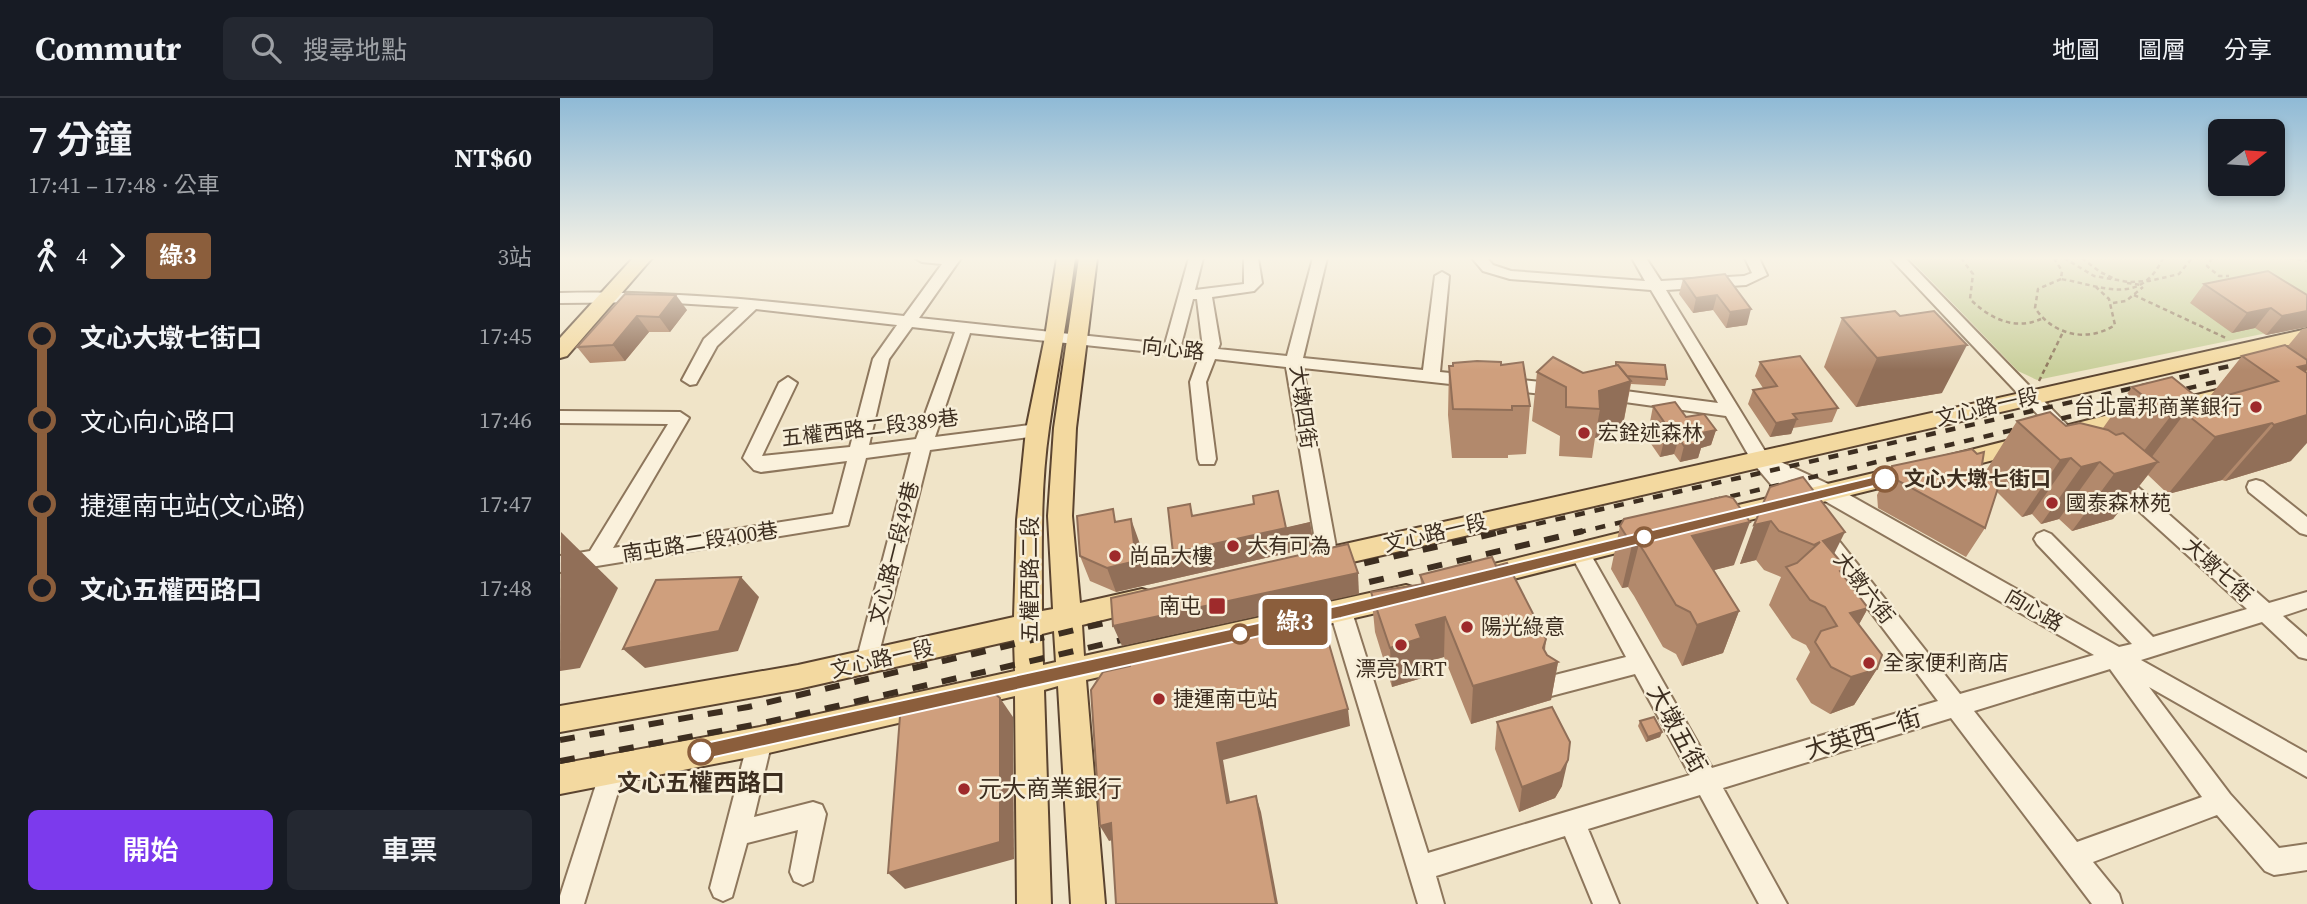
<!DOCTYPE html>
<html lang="zh-TW">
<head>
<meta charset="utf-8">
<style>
	body { margin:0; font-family:"Source Serif 4","Noto Sans TC",serif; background:#242831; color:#f1f3f6; height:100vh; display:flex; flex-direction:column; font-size:26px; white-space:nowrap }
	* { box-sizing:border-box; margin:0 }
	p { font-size:23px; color:#9ea1a6 }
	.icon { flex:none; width:38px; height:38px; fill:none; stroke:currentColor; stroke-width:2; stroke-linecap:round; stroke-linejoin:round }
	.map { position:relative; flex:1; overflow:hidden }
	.drawer { display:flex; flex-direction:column; background:#171b24; width:560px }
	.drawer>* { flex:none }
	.badge { padding:0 14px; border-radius:5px; font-size:24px; line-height:46px }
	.needle { width:46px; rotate:73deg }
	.tools { position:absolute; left:1648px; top:21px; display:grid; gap:14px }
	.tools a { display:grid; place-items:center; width:77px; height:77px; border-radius:10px; background:#171b24; box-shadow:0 4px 10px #0003; font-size:35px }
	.map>.badge { position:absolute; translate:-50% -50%; box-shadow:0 0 0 4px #fff }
	.legs { display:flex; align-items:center; gap:10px; height:77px; padding:0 28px; font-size:23px }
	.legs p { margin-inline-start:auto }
	.headline { display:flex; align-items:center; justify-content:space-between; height:119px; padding:0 28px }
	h1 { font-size:38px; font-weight:600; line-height:52px }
	.button { display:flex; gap:14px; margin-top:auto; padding:14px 28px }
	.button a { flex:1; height:80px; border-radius:10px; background:#7c3aed; color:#fff; font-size:28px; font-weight:600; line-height:80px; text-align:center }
	.button a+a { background:#242831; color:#f1f3f6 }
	ul { padding:0 28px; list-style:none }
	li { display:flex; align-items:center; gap:24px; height:84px; font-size:26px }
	li i { display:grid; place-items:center; width:10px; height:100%; margin:0 9px; background:currentColor }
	li i::after { content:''; width:18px; height:18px; margin:-9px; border:5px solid; border-radius:50%; background:#171b24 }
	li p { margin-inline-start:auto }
	li:first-child i { background:linear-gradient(#0000 50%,currentColor 0) }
	li:last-child i { background:linear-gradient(currentColor 50%,#0000 0) }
	header { display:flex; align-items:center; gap:42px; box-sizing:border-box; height:98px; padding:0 35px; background:#171b24; border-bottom:2px solid #363941 }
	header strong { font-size:33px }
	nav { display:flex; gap:38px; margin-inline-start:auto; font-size:24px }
	.search { width:490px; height:63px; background:#242831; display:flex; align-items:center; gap:18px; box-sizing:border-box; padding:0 24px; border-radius:10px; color:#9ea1a6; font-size:26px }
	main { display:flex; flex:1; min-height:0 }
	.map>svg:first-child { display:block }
	.green { fill:#c9cf9b }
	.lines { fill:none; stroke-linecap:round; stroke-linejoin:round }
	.minor-casing { stroke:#8d765c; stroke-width:4 }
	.major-casing { stroke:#5b4430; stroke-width:4 }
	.path { stroke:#8d765c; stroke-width:2.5; stroke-dasharray:4.5 3.5; stroke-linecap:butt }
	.minor { fill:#faf1dc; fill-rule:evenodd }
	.major { fill:#f3d9a0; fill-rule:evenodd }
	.rail-far1 { stroke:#3d2e20; stroke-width:4.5; stroke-dasharray:10 10; stroke-linecap:butt }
	.rail { stroke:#3d2e20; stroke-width:6; stroke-dasharray:15 15; stroke-linecap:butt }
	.wall { fill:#b2896c }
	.shaded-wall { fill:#916f58 }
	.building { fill:#cf9f7d; stroke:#916f58; stroke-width:2 }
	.line-1 { fill:#8b5e3c; stroke:#fff; stroke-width:2 }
	.poi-dot { fill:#9e2a2b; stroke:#f7eed8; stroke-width:2.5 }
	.stop-1-dot { fill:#fff; stroke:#8b5e3c; stroke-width:3.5 }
	.labels { text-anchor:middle; stroke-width:5; stroke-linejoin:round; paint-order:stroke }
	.street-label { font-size:21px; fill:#3d2e20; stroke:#f7eed8 }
	.poi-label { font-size:21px; fill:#3d2e20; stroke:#f7eed8; text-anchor:start }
	.stop-label { font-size:21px; font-weight:bold; fill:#3d2e20; stroke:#f7eed8; text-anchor:start }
	.near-street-label { font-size:24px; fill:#3d2e20; stroke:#f7eed8 }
	.near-stop-label { font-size:24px; font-weight:bold; fill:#3d2e20; stroke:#f7eed8 }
	.near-poi-label { font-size:24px; fill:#3d2e20; stroke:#f7eed8; text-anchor:start }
</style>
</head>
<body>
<header>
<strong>Commutr</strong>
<div class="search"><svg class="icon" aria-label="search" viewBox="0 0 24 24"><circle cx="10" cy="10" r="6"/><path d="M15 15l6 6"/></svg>搜尋地點</div>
<nav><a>地圖</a><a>圖層</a><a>分享</a></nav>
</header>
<main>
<section class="drawer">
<div class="headline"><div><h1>7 分鐘</h1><p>17:41 – 17:48 · 公車</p></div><b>NT$60</b></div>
<div class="legs"><svg class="icon" aria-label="walk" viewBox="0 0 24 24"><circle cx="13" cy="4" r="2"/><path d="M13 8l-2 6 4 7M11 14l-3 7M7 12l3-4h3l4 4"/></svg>4<svg class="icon" aria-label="forward" viewBox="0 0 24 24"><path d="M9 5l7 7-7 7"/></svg><b class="badge" style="background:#8b5e3c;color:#fff">綠3</b><p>3站</p></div>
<ul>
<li><i style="color:#8b5e3c"></i><b>文心大墩七街口</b><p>17:45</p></li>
<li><i style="color:#8b5e3c"></i><span>文心向心路口</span><p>17:46</p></li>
<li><i style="color:#8b5e3c"></i><span>捷運南屯站(文心路)</span><p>17:47</p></li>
<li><i style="color:#8b5e3c"></i><b>文心五權西路口</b><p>17:48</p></li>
</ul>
<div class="button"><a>開始</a><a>車票</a></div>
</section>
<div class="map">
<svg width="1747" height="806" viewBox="0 0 1747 806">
	<rect width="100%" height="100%" fill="#f0e4c8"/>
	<!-- green -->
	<path class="green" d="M1349,160H1747V216L1737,229L1477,282L1458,273Z"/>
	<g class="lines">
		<defs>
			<g id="minor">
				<path d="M355,160H401L359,220L605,246L629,160H643L635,192L684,186V160H698L702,185L694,193L652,199L660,246L658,251L727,258L753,160H767L743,260L863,272L875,178L882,174L889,178L880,274L1001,286L1010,292L1001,298L743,270L778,460L775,466L768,468L761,466L758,460L726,269L655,261L646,284L656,361L654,366H640L638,361L630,284L639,259L410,235L375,339L477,326L486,332L477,338L370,352L315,571L307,573L299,571L296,564L351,354L306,360L288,427L0,474V458L30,453L108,326L0,325V313L120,314L129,320L53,450L273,416L287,363L201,374L194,372L183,360L219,285L228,279L237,285L202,358L290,349L313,261L337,227L196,211L157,248L136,286L130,287L122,282L144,241L179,209L99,204L0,205V195C116,192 229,205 344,218L382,166L362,164ZM633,201H637L643,250L621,247ZM352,229L395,234L356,341L309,347L329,261Z"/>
				<path d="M912,160H927L933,167L951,173L1085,183L1072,160H1086L1101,183L1184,178L1192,175L1185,160H1199L1207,177L1186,187L1106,192L1208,358L1277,390L1559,549L1572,546L1477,446L1474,441L1477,436L1484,433L1491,436L1593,539L1687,511L1548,385L1546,380L1548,375H1562L1709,505L1747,494V510L1723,518L1747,539V561L1739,559L1702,524L1581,562L1747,655V679L1589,589L1670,696L1719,750L1747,746V772L1714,777L1705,773L1657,717L1533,764L1559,796L1562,806H1532L1391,620L1163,690L1227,806H1199L1140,697L1028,731L1059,806H1033L1005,738L876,778L884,806H858L770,514L773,508L781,505L789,508L792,514L868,755L1130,677L1075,576L991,598L983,595L980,588L983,581L991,578L1066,559L1010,455L1013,450L1020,447L1027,450L1152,670L1378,603L1254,439L1251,434L1254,429L1261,427L1268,429L1400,596L1534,557L1230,383L1248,405L1245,410H1231L1193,365L1166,318L1036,300L1033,296L1036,292L1042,290L1158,305L1091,192L950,181L923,173ZM1550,571L1642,699L1517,744L1414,613Z"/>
				<path d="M1330,160H1345L1510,330L1513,334L1510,338H1498Z"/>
				<path d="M1696,382L1703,384L1747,419V437L1740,435L1689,394L1687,389L1689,384Z"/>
				<path d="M200,632L208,635L212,643L194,719L253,704L262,707L266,716L252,783L243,787L234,783L230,774L238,732L187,745L172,799L163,803L154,799L150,790L188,643L192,635Z"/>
				<path d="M53,660L62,663L65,671L24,806H0V798L41,671L44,663Z"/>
			</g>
			<g id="major">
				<path d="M73,160H92L7,258L0,260V240Z"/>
				<path d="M497,160H515C508,217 497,273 489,330C480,391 482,452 482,513L493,511L488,418L494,330L519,160H537L516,330L512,418L520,505L582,491L592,494L595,502L592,510L522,527L524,558L846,487L855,490L859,498L855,506L526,582L545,806H511L498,588L484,592L491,806H457L455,598L200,657L0,696V666L200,629L455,573L454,542L238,591L0,634V608L238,567L454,519L457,422L466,332L485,239ZM494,533L496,564L483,567L482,536Z"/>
				<path d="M1747,231V243L758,472L749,469L745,462L749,455L758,452Z"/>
				<path d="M1747,270V284L1612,317L1604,315L1601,310L1604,305L1612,303Z"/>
				<path d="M1576,310L1584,313L1587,318L1584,323L1391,373L1383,371L1379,365L1383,359L1391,357Z"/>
				<path d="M1356,365L1364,367L1368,373L1364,379L1153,431L1144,429L1141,422L1144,415L1153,413Z"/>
				<path d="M1087,428L1096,431L1100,438L1096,445L918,490L909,487L905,480L909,473L918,470Z"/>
			</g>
		</defs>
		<!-- minor casing -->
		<use href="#minor" class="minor-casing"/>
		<!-- major casing -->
		<use href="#major" class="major-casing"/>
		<!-- path -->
		<g class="path">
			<path d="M1401,160L1413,176L1410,201C1429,220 1454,233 1481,221"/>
			<path d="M1494,160L1502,173L1501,181C1543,188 1580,209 1603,160"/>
			<path d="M1504,160L1534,178L1569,184L1589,183L1619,176L1632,160"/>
			<path d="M1522,160L1540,174L1555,181"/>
			<path d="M1652,160L1647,168L1659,178H1669"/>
			<path d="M1729,160L1747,163"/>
			<path d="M1501,181L1478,191L1475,210C1493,237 1527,245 1555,227L1549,201L1536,189"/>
			<path d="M1567,185L1582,187"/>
			<path d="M1574,197L1666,240"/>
			<path d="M1553,205L1566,203L1583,189"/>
			<path d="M1479,283L1504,232"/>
		</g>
		<!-- minor -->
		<use href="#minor" class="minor"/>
		<!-- major -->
		<use href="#major" class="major"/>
		<!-- rail-far1 -->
		<g class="rail-far1">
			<path d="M1607,295L1682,278"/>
			<path d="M1151,403L1580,302"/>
			<path d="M937,435L1696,262"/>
			<path d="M1016,435L1079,420"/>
		</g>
		<!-- rail -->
		<g class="rail">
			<path d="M775,472L945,433"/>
			<path d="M780,491L1023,433"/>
			<path d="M0,642L188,609L570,519"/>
			<path d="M0,663L203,625L579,538"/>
		</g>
	</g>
	<!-- wall -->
	<g class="wall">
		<path d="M1708,173L1747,229L1706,237L1695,230L1672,235L1630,205L1644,186Z"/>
		<path d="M1165,176L1187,227L1166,230L1153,212L1133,215L1119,196L1123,181Z"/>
		<path d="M65,196L127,212L110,234H89L65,263L30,265L17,249Z"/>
		<path d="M1282,220L1382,295L1296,309L1264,269Z"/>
		<path d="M1747,230V272L1745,274L1731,363L1665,383L1662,382L1608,396L1588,377L1553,421L1512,433L1499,421L1481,426L1472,416L1462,419L1437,394L1425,430L1406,459L1318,410L1317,397L1332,368L1421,373L1424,376L1457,323L1543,330L1572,289L1643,304L1647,302L1682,258L1727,249L1742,231Z"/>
		<path d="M1056,264L1107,281L1105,288L1071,286L1062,332L1035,340L1032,360L999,358L1000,338L972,323L977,274L1023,275L1055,267Z"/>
		<path d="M1200,264L1278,310L1272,324L1233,330L1231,336L1210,339L1188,306L1193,292L1203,290L1195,278Z"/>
		<path d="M941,267L970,308L966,356L948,357V360H892L888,317L889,268Z"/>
		<path d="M1093,308L1126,319L1156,332L1151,347L1141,350L1138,360L1120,364L1114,356L1100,359L1089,343L1093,328L1090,324Z"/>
		<path d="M1210,389L1286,470L1283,476L1308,510L1299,526L1317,571L1294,607L1270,616L1251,605L1236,581L1250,554L1246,547L1232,540L1209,507L1221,479L1204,472L1196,462L1180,466Z"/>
		<path d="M634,418L726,430L750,424L754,449L556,494L530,483L520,458L558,424L580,446L582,462L613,455Z"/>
		<path d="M1060,428L1174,467L1154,472L1179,513L1163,555L1122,568L1116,556L1103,549L1074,498L1068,489L1062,490L1051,471Z"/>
		<path d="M936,468L986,541L985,553L987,557L998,564L991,602L911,626L884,559L862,565V580L832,589L815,534L811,494L861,486L860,477Z"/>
		<path d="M1080,623L1102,634L1100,639L1086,644L1078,628Z"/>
		<path d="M937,624L1002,688L995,700L959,714L935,651Z"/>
	</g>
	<!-- shaded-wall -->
	<g class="shaded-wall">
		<path d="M116,197L127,212L110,234L99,219Z"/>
		<path d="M1157,197L1153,212L1133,215L1136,200Z"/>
		<path d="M1711,210L1695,230L1672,235L1687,215Z"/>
		<path d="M1191,211L1187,227L1166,230L1170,214Z"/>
		<path d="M1747,213V229L1706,237L1722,218Z"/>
		<path d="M77,218L89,234L65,263L53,247Z"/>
		<path d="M1407,247L1382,295L1296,309L1317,260Z"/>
		<path d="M1747,267V272L1703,323L1738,269Z"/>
		<path d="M1071,283L1062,332L1035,340L1040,311L1039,293Z"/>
		<path d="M1625,315L1585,368L1598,364L1553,421L1512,433L1554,376L1569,372L1610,319Z"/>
		<path d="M1747,317V345L1731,363L1665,383L1714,327Z"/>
		<path d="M1237,321L1231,336L1210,339L1216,325Z"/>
		<path d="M1712,325L1662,382L1608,396L1655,339Z"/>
		<path d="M1156,332L1151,347L1141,350L1138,360L1120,364L1124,348L1137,336Z"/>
		<path d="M1119,340L1114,356L1100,359L1104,343Z"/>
		<path d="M1511,360L1472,416L1462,419L1500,362Z"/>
		<path d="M1540,364L1499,421L1481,426L1521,369Z"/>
		<path d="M571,421L580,446L582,462L750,424L754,449L556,494L547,470Z"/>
		<path d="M1211,423L1196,462L1180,466L1194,427Z"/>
		<path d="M1190,424L1174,467L1119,481L1132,438Z"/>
		<path d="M1,434L58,490L20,570L0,573Z"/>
		<path d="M1285,434L1266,472L1263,443Z"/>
		<path d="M1079,446L1068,489L1062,490L1072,447Z"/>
		<path d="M798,475L799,496L562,548L553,528Z"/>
		<path d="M181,479L199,499L178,553L85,570L63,551Z"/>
		<path d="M1308,510L1287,548L1290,515Z"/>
		<path d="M1179,513L1163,555L1122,568L1137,527Z"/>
		<path d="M885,519L884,559L862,565V580L832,589L830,550L856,527Z"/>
		<path d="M986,541L982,568L998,564L991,602L911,626L913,588L983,550Z"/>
		<path d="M1317,571L1294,607L1270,616L1291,579Z"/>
		<path d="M440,600L453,619L454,761L345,791L328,775Z"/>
		<path d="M788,611L790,628L663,662L673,721L667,705L657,645Z"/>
		<path d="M1102,634L1100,639L1086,644L1088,639Z"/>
		<path d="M1008,662L1002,688L995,700L959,714L962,689Z"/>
		<path d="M696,698L701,714L718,806H716Z"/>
		<path d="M551,725L560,740L549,743L540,728Z"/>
	</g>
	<!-- building -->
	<g class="building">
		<path d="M1708,173L1747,197V213L1722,218L1711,210L1687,215L1644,186Z"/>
		<path d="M1165,176L1191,211L1170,214L1157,197L1136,200L1123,181Z"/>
		<path d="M65,196L116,197L99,219L77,218L53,247L17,249Z"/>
		<path d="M1335,213L1340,218L1374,213L1407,247L1317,260L1282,220Z"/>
		<path d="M1725,247L1747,262V267L1738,269L1747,275V317L1714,327L1712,325L1655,339L1625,315L1610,319L1572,289L1612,279L1643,304L1718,283L1682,258Z"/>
		<path d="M1240,258L1278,310L1233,316L1237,321L1216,325L1193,292L1217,288L1200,264Z"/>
		<path d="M993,259L1023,275L1058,267L1071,283L1039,293L1040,311L1006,309V289L977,274Z"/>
		<path d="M917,263L941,264V267L963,264L970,308H952V312L893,311L889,268H893V265Z"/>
		<path d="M1056,264L1105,267L1107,281L1067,278L1058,267H1056Z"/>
		<path d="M1115,304L1126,319L1144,316L1156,332L1137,336L1143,344L1124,348L1119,340L1104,343L1093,327L1104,324L1093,308Z"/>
		<path d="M1490,314L1506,328L1520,325L1548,332L1556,337L1563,335L1598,364L1554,376L1540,364L1521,369L1511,360L1500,362L1457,323Z"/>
		<path d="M1412,351L1417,356L1424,354L1421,373L1438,390L1425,430L1333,380L1332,368Z"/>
		<path d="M1243,379L1285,434L1263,443L1286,470L1280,473L1308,510L1290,515L1322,557L1317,571L1291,579L1271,569L1255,544L1261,533L1277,528L1265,509L1250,502L1226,469L1237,465L1260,444L1254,447L1219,433L1211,423L1194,427L1210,389Z"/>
		<path d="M718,393L726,430L613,455L608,410L630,406L632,418L694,406L693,398Z"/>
		<path d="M1166,398L1173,400L1190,424L1132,438L1179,513L1137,527L1130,514L1116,507L1085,455L1079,446L1072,447L1060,428L1064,421Z"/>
		<path d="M553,411L555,424L571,421L576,463L547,470L520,458L517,418Z"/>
		<path d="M788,446L798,475L553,528L551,500Z"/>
		<path d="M932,459L936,468L947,465L986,541L983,550L987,557L998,564L913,588L885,519L856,527L861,540L830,550L811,494L864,486L860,477Z"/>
		<path d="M181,479L159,533L63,551L96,482Z"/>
		<path d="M748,526L764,529L788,611L657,645L667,705L696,698L716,806H556L551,725L540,728L531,592L543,574L570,568L569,557L601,549L602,559Z"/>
		<path d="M424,587L440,600V744L328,775L341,605Z"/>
		<path d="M992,609L1010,644L1008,662L1001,674L962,689L937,624Z"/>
		<path d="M1094,619L1102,634L1088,639L1080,623Z"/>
	</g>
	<!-- sky -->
	<linearGradient id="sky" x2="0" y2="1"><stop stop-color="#8fbad6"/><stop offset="0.59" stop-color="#f8f3e6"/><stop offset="1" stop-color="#f8f3e6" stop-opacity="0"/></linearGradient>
	<rect width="1747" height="272" fill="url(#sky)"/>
	<!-- line-1 -->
	<path class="line-1" d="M1325,376L1332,381L1330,384L781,520L141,662L135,660L132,654L135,649L141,646L781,507Z"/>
	<!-- markers -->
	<g class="poi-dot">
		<circle cx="1696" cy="309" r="7"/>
		<circle cx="1024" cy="335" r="7"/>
		<circle cx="1492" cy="405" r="7"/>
		<circle cx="673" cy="448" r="7"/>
		<circle cx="555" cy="458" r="7"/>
		<rect x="648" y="499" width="18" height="18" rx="3.5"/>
		<circle cx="907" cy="529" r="7"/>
		<circle cx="841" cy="547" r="7"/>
		<circle cx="1309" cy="565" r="7"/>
		<circle cx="599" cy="601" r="7"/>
		<circle cx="404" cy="691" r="7"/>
	</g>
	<g class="stop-1-dot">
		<circle cx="1325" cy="381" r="12"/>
		<circle cx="1084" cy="439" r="9"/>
		<circle cx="680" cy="536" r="9"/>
		<circle cx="141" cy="654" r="12"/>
	</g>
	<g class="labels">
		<!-- street labels -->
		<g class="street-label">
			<text transform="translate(613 251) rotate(6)" y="7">向心路</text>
			<text transform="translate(743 309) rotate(82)" y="7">大墩四街</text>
			<text transform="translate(1427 309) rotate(-13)" y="7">文心路一段</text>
			<text transform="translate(310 330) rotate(-7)" y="7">五權西路二段389巷</text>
			<text transform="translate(875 435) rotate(-13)" y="7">文心路一段</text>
			<text transform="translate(140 444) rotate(-9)" y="7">南屯路二段400巷</text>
			<text transform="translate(334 455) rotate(-76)" y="7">文心路一段49巷</text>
			<text transform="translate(1658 472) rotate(42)" y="7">大墩七街</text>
			<text transform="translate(470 481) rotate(-90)" y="7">五權西路二段</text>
			<text transform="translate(1304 490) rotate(52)" y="7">大墩六街</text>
			<text transform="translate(1474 512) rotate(30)" y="7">向心路</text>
			<text transform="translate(322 561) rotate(-13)" y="7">文心路一段</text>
		</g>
		<!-- poi labels -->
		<g class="poi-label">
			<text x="1682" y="316" text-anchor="end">台北富邦商業銀行</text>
			<text x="1038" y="342">宏銓述森林</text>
			<text x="1506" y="412">國泰森林苑</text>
			<text x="687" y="455">大有可為</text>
			<text x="569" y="465">尚品大樓</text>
			<text x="641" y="515" text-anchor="end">南屯</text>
			<text x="921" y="536">陽光綠意</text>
			<text x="1323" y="572">全家便利商店</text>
			<text x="841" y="578" text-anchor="middle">漂亮 MRT</text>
			<text x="613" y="608">捷運南屯站</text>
		</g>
		<!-- stop labels -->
		<g class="stop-label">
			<text x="1344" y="388">文心大墩七街口</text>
		</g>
		<!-- near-street labels -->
		<g class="near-street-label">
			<text transform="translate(1117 631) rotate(61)" y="8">大墩五街</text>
			<text transform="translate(1303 636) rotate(-17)" y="8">大英西一街</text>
		</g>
		<!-- near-stop labels -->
		<g class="near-stop-label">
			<text x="141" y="693">文心五權西路口</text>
		</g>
		<!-- near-poi labels -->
		<g class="near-poi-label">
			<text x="418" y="699">元大商業銀行</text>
		</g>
	</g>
</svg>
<div class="tools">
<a><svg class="needle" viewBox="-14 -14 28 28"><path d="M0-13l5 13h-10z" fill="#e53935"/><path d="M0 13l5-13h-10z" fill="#9ea1a6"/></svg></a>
</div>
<b class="badge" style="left:735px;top:524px;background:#8b5e3c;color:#fff">綠3</b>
</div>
</main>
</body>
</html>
